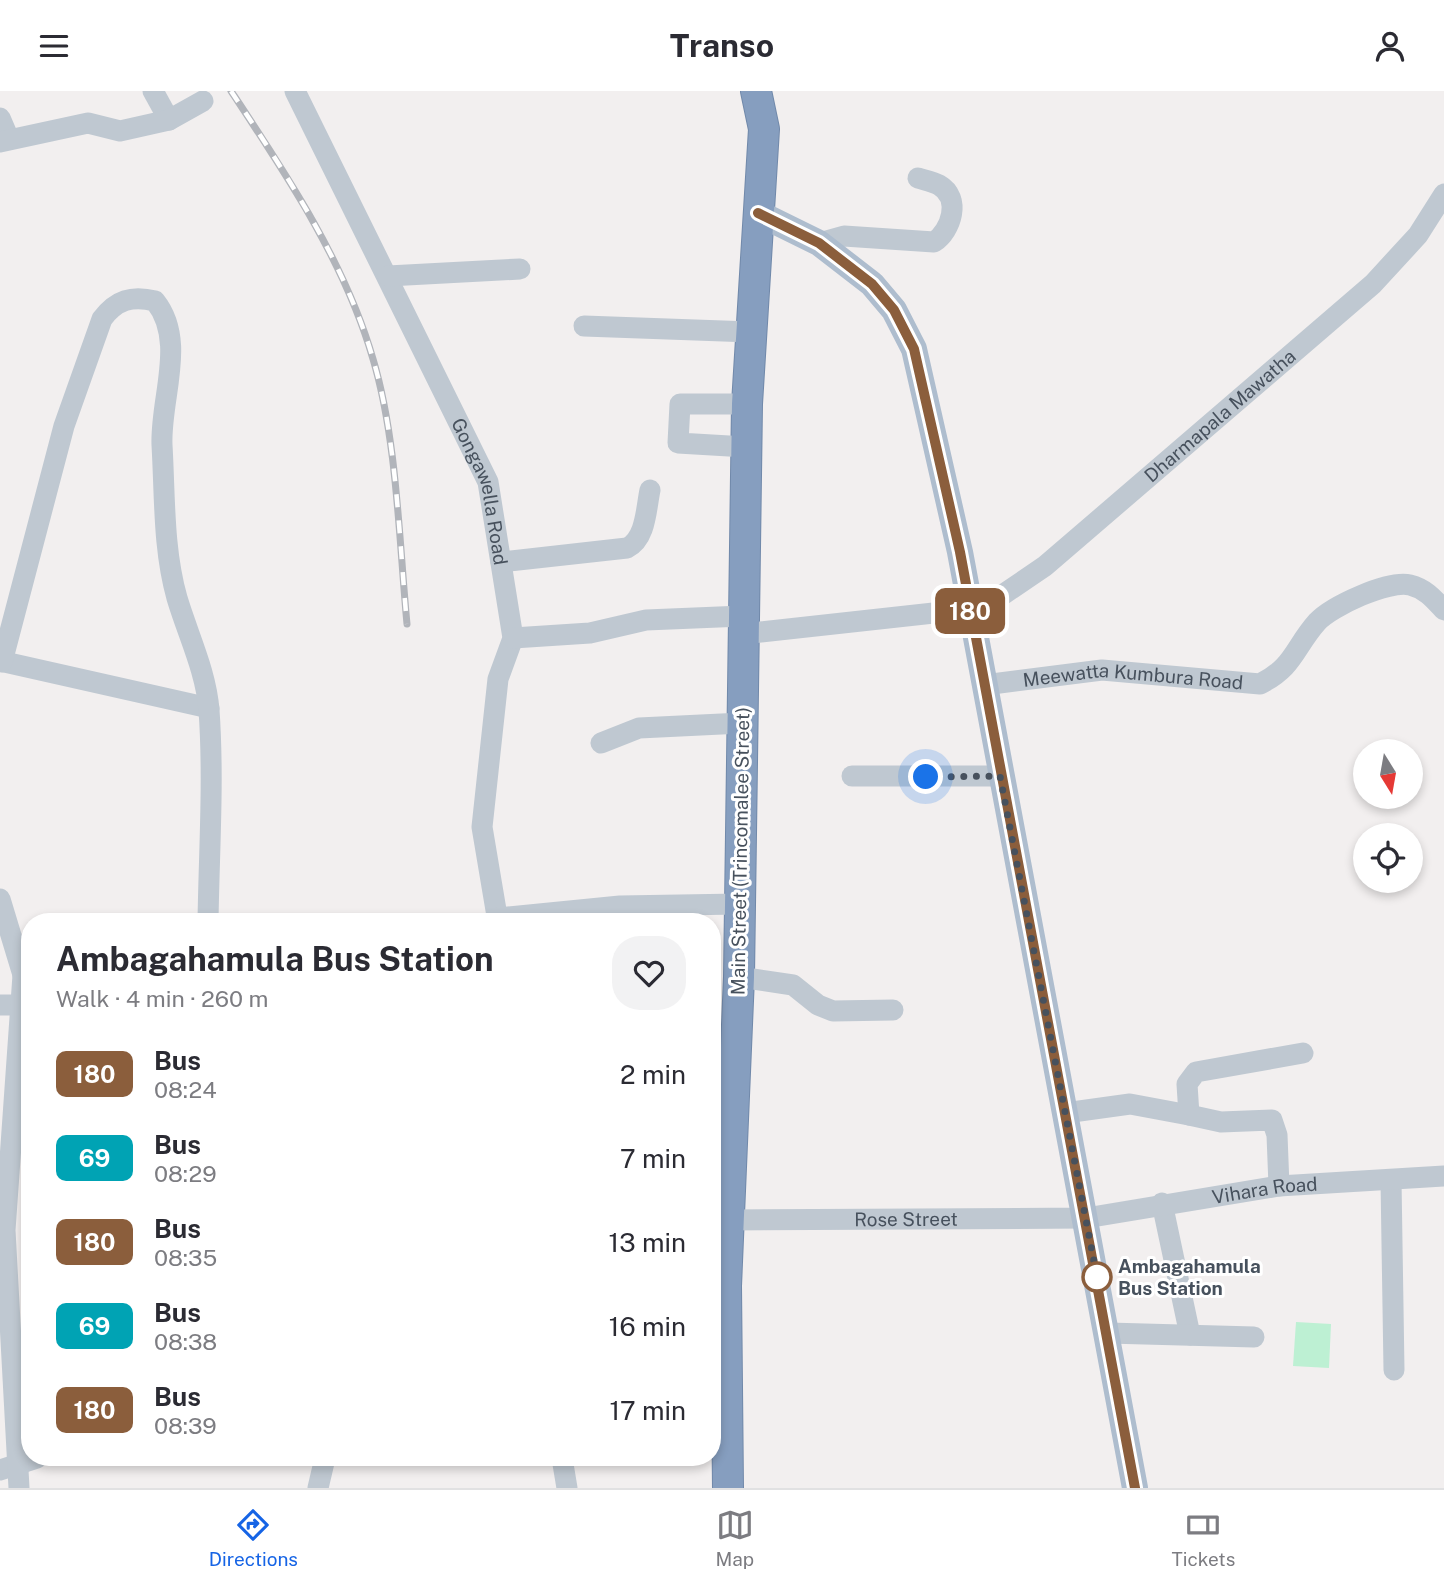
<!DOCTYPE html>
<html lang="en">
<head>
<meta charset="utf-8">
<style>
	body { margin:0; font-family:"Public Sans",sans-serif; background:#f2f2f3; color:#2b2b33; height:100vh; display:flex; flex-direction:column; font-size:26px; white-space:nowrap }
	* { box-sizing:border-box; margin:0 }
	p { font-size:23px; color:#7c7c81 }
	.icon { flex:none; width:38px; height:38px; fill:none; stroke:currentColor; stroke-width:2; stroke-linecap:round; stroke-linejoin:round }
	.map { position:relative; flex:1; overflow:hidden }
	.details { position:absolute; left:21px; top:822px; width:700px; height:553px; display:flex; flex-direction:column; background:#fff; border-radius:28px; box-shadow:0 4px 10px #0003 }
	.details>* { flex:none }
	.badge { padding:0 14px; border-radius:10px; font-size:24px; line-height:46px }
	.needle { width:46px; rotate:169deg }
	.controls { position:absolute; left:1353px; top:648px; display:grid; gap:14px }
	.controls a { display:grid; place-items:center; width:70px; height:70px; border-radius:50%; background:#fff; box-shadow:0 4px 10px #0003; font-size:35px }
	.you { position:absolute; width:35px; height:35px; margin:-18px; border:5px solid #fff; border-radius:50%; background:#1a73e8; box-shadow:0 0 0 10px #1a73e833 }
	.map>.badge { position:absolute; translate:-50% -50%; box-shadow:0 0 0 4px #fff }
	.round { display:grid; place-items:center; flex:none; width:74px; height:74px; border-radius:28px; background:#f2f2f3 }
	.headline { display:flex; align-items:center; justify-content:space-between; height:119px; padding:0 35px }
	h1 { font-size:33px; font-weight:700; line-height:52px }
	ul { padding:0; list-style:none }
	li { display:flex; align-items:center; gap:21px; height:84px; padding:0 35px }
	li div { flex:1 }
	li b { display:block; font-size:26px }
	li em { font-style:normal }
	li .badge { min-width:77px; font-weight:700; text-align:center }
	header { display:flex; justify-content:space-between; align-items:center; height:91px; padding:0 35px; background:#fff; font-size:32px; font-weight:700 }
	.dock { display:flex; justify-content:space-around; align-items:center; height:98px; border-top:2px solid #e1e1e2; background:#fff; font-size:19px; color:#7c7c81 }
	.dock a { display:grid; justify-items:center; gap:4px }
	.dock .selected { color:#1664e5 }
	.map>svg:first-child { display:block }
	.green { fill:#bdf0d3 }
	.lines { fill:none; stroke-linecap:round; stroke-linejoin:round }
	.highway-casing { stroke:#7189aa; stroke-width:32 }
	.minor { stroke:#bfc8d1; stroke-width:21 }
	.major { stroke:#aebdce; stroke-width:26 }
	.highway { stroke:#869ebf; stroke-width:30 }
	.rail-casing { stroke:#b1b4ba; stroke-width:7 }
	.rail { stroke:#fff; stroke-width:4.5; stroke-dasharray:13; stroke-linecap:butt }
	.line-casing { stroke:#fff; stroke-width:16 }
	.line { stroke:#8b5e3c; stroke-width:10 }
	.walk { stroke:#47515d; stroke-width:7; stroke-dasharray:0 12.6 }
	.stop-dot { fill:#fff; stroke:#8b5e3c; stroke-width:3.5 }
	.labels { text-anchor:middle; stroke-width:6; stroke-linejoin:round; paint-order:stroke }
	.street-label { font-size:19px; fill:#47515d; stroke:#fff }
	.stop-label { font-size:19px; font-weight:bold; fill:#47515d; stroke:#fff; text-anchor:start }
</style>
</head>
<body>
<header><svg class="icon" aria-label="menu" viewBox="0 0 24 24"><path d="M4 6h16M4 12h16M4 18h16"/></svg>Transo<svg class="icon" aria-label="person" viewBox="0 0 24 24"><circle cx="12" cy="8" r="4"/><path d="M4 21q1-7 8-7t8 7"/></svg></header>
<div class="map">
<svg width="1444" height="1397" viewBox="0 0 1444 1397">
	<rect width="100%" height="100%" fill="#f2efef"/>
	<!-- green -->
	<path class="green" d="M1296,1231L1331,1233L1329,1277L1293,1275Z"/>
	<g class="lines">
		<defs>
			<path id="highway" d="M728,1397L726,1195L739,886L747,313L764,38L756,0"/>
		</defs>
		<!-- highway casing -->
		<use href="#highway" class="highway-casing"/>
		<!-- minor -->
		<g class="minor">
			<path d="M153,0L169,29"/>
			<path id="s1" d="M295,0L488,391L513,547L498,588L482,736L498,831"/>
			<path d="M0,27L9,48"/>
			<path d="M0,51L88,32L120,40L169,29L203,10"/>
			<path d="M819,152L844,145L934,151C951,140 962,107 939,94C933,91 924,89 918,87"/>
			<path d="M388,185L520,178"/>
			<path d="M584,235L751,241"/>
			<path d="M746,356L678,352L680,313H747"/>
			<path d="M501,471L627,457C646,448 646,418 650,399"/>
			<path id="s2" d="M743,543L970,518L995,509L1045,475L1373,193L1418,144L1444,103"/>
			<path d="M513,547L590,542L646,529L743,525"/>
			<path d="M0,570L209,617"/>
			<path d="M2,571L64,335L102,228C116,209 132,204 155,210C187,250 160,307 162,354C165,404 163,458 177,507C188,544 206,580 209,619C214,689 209,761 208,831"/>
			<path id="s3" d="M984,594L1102,579L1260,593C1294,576 1294,557 1317,531C1332,515 1388,489 1410,494C1426,498 1434,508 1444,519"/>
			<path d="M601,652L639,637L742,632"/>
			<path d="M852,685H1000"/>
			<path d="M0,808L23,884L30,886"/>
			<path d="M497,827L620,815L739,813"/>
			<path d="M739,886L793,894L818,914L833,920L893,919"/>
			<path d="M0,914H21"/>
			<path d="M1065,1022L1130,1013L1189,1024"/>
			<path d="M1391,1089L1394,1279"/>
			<path d="M1279,1095L1277,1044L1272,1029L1221,1031L1189,1024L1187,993L1196,981L1303,962"/>
			<path d="M1162,1112L1190,1244"/>
			<path id="s4" d="M728,1129L1086,1127L1279,1095L1444,1085"/>
			<path d="M1108,1242L1254,1246"/>
			<path d="M562,1367L567,1397"/>
			<path d="M0,1379L37,1367"/>
			<path d="M19,1397L5,1139L23,884"/>
			<path d="M318,1397L325,1367"/>
		</g>
		<!-- major -->
		<path class="major" d="M758,122L819,152L872,193L894,219L914,258L960,461L1135,1397"/>
		<!-- highway -->
		<use href="#highway" class="highway"/>
		<defs>
			<path id="rail" d="M231,0C286,83 345,171 373,268C397,348 399,449 407,533"/>
		</defs>
		<!-- rail casing -->
		<use href="#rail" class="rail-casing"/>
		<!-- rail -->
		<use href="#rail" class="rail"/>
	</g>
	<g class="lines">
		<defs>
			<path id="line" d="M758,122L819,152L872,193L894,219L914,258L960,461L1135,1397"/>
		</defs>
		<!-- line casing -->
		<use href="#line" class="line-casing"/>
		<!-- line -->
		<use href="#line" class="line"/>
		<!-- walk -->
		<path class="walk" d="M926,686L1000,685L1097,1186"/>
	</g>
	<!-- markers -->
	<circle class="stop-dot" cx="1097" cy="1186" r="14"/>
	<g class="labels">
		<!-- street labels -->
		<g class="street-label">
			<text dy="7" stroke="none"><textPath href="#s2" startOffset="546">Dharmapala Mawatha</textPath></text>
			<text dy="7" stroke="none"><textPath href="#s1" startOffset="443">Gongawella Road</textPath></text>
			<text dy="7" stroke="none"><textPath href="#s3" startOffset="150">Meewatta Kumbura Road</textPath></text>
			<text transform="translate(740 760) rotate(-89)" y="7">Main Street (Trincomalee Street)</text>
			<text dy="7" stroke="none"><textPath href="#s4" startOffset="539">Vihara Road</textPath></text>
			<text dy="7" stroke="none"><textPath href="#s4" startOffset="178">Rose Street</textPath></text>
		</g>
		<!-- stop labels -->
		<g class="stop-label">
			<text x="1118" y="1182">Ambagahamula<tspan x="1118" dy="22">Bus Station</tspan></text>
		</g>
	</g>
</svg>
<div class="controls">
<a><svg class="needle" viewBox="-14 -14 28 28"><path d="M0-13l5 13h-10z" fill="#e53935"/><path d="M0 13l5-13h-10z" fill="#7c7c81"/></svg></a>
<a><svg class="icon" aria-label="locate" viewBox="0 0 24 24"><circle cx="12" cy="12" r="6"/><path d="M12 2v4M12 18v4M2 12h4M18 12h4"/></svg></a>
</div>
<div class="you" style="left:926px;top:686px"></div>
<b class="badge" style="left:970px;top:520px;background:#8b5e3c;color:#fff">180</b>
<section class="details">
<div class="headline"><div><h1>Ambagahamula Bus Station</h1><p>Walk · 4 min · 260 m</p></div><a class="round"><svg class="icon" aria-label="heart" viewBox="0 0 24 24"><path d="M12 20l-8-8c-3-5 5-10 8-4 3-6 11-1 8 4z"/></svg></a></div>
<ul>
<li><span class="badge" style="background:#8b5e3c;color:#fff">180</span><div><b>Bus</b><p>08:24</p></div><em>2 min</em></li>
<li><span class="badge" style="background:#00a3b4;color:#fff">69</span><div><b>Bus</b><p>08:29</p></div><em>7 min</em></li>
<li><span class="badge" style="background:#8b5e3c;color:#fff">180</span><div><b>Bus</b><p>08:35</p></div><em>13 min</em></li>
<li><span class="badge" style="background:#00a3b4;color:#fff">69</span><div><b>Bus</b><p>08:38</p></div><em>16 min</em></li>
<li><span class="badge" style="background:#8b5e3c;color:#fff">180</span><div><b>Bus</b><p>08:39</p></div><em>17 min</em></li>
</ul>
</section>
</div>
<nav class="dock">
<a class="selected"><svg class="icon" aria-label="directions" viewBox="0 0 24 24"><path d="M12 3l9 9-9 9-9-9zM9 14v-3h6M13 9l2 2-2 2"/></svg>Directions</a>
<a><svg class="icon" aria-label="map" viewBox="0 0 24 24"><path d="M3 6l6-2 6 2 6-2v14l-6 2-6-2-6 2zM9 4v14M15 6v14"/></svg>Map</a>
<a><svg class="icon" aria-label="tickets" viewBox="0 0 24 24"><path d="M3 7h18v10H3zM15 7v10"/></svg>Tickets</a>
</nav>
</body>
</html>
